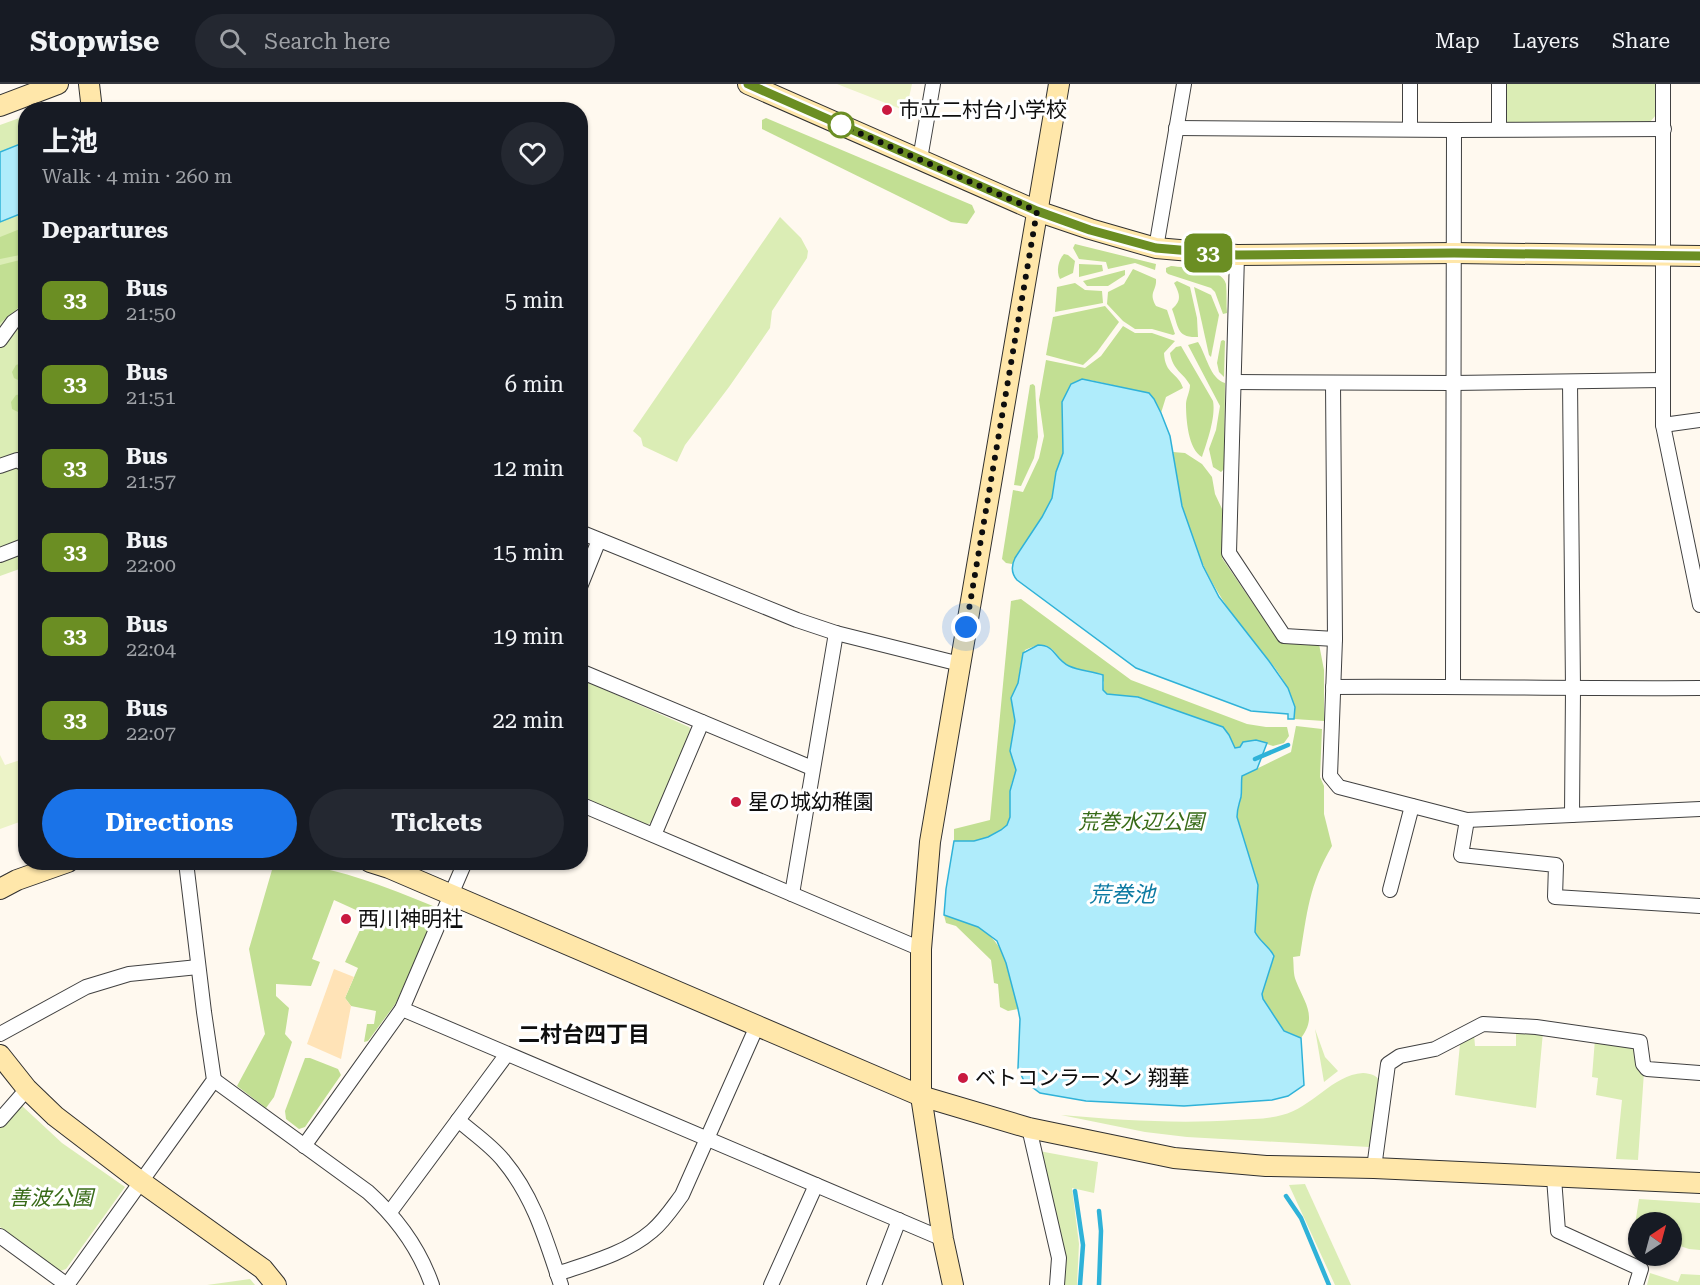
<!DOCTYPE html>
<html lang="en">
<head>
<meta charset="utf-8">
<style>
	body { margin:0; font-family:"Roboto Serif","Noto Sans JP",serif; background:#242831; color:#f1f3f6; height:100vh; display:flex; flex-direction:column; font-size:22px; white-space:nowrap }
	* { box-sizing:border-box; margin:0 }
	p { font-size:20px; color:#9ea1a6 }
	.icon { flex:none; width:33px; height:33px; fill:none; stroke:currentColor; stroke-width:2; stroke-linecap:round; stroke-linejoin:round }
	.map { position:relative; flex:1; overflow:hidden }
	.drawer { position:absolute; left:18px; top:18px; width:570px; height:768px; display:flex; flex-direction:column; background:#171b24; border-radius:24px; box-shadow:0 2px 4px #0004 }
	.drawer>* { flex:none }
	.badge { padding:0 12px; border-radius:9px; font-size:21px; line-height:39px }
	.needle { width:39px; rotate:36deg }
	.buttons { position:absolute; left:1628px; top:1128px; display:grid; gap:12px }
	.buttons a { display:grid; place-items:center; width:54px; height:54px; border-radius:50%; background:#171b24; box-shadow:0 2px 4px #0004; font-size:30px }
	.you { position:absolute; width:30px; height:30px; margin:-15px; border:4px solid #fff; border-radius:50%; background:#1a73e8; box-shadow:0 0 0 9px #1a73e833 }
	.map>.badge { position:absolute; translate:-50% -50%; box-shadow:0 0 0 3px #fff }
	h2 { padding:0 24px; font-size:22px; line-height:54px }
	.round { display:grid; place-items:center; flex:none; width:63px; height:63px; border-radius:32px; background:#242831 }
	.summary { display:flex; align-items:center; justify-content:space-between; height:102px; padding:0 24px }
	h1 { font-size:28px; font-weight:700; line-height:45px }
	.cta { display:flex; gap:12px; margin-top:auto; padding:12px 24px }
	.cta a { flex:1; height:69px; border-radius:36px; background:#1a73e8; color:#fff; font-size:24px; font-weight:700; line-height:69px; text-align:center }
	.cta a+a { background:#242831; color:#f1f3f6 }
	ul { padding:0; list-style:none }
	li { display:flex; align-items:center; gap:18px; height:84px; padding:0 24px }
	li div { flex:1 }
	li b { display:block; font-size:22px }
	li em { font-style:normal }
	li .badge { min-width:66px; font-weight:700; text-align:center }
	header { display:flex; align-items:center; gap:36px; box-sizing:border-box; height:84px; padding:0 30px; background:#171b24; border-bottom:2px solid #363941 }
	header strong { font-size:28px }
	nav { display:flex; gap:33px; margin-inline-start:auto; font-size:21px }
	.search { width:420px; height:54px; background:#242831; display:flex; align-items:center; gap:15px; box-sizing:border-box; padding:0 21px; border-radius:33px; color:#9ea1a6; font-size:22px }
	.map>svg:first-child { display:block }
	.green { fill:#dbedb5 }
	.forest { fill:#c2df93 }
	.sand { fill:#ffe3b7 }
	.pitch { fill:#ecf3c7 }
	.water { fill:#afecfb; stroke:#2fb2d8; stroke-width:1.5 }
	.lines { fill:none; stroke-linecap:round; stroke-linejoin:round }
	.stream { stroke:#2fb2d8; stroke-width:4.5 }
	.street-casing { stroke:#414141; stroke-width:16 }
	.secondary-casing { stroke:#303030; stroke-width:22 }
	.street { stroke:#fff; stroke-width:14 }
	.secondary { stroke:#ffe7aa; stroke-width:20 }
	.line-casing { stroke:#fff; stroke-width:14 }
	.line { stroke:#6b8e23; stroke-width:9 }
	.walk { stroke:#0e0e0e; stroke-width:6; stroke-dasharray:0 10.8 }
	.poi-dot { fill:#c91a40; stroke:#fff; stroke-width:2 }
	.stop-dot { fill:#fff; stroke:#6b8e23; stroke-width:3 }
	.labels { text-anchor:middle; stroke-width:6; stroke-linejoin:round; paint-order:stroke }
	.poi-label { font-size:21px; fill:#0e0e0e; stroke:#fff; text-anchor:start }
	.park-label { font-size:21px; font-style:italic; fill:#386b18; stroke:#fff }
	.water-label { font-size:22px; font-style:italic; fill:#0c7aa2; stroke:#fff }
	.neighbourhood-label { font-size:22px; font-weight:bold; fill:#0e0e0e; stroke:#fff }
</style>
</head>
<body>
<header>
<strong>Stopwise</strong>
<div class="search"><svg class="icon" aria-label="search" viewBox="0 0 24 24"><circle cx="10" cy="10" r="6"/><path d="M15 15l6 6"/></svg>Search here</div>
<nav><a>Map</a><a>Layers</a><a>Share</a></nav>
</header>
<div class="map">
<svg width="1700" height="1201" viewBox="0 0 1700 1201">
	<rect width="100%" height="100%" fill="#fff9ef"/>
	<!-- green -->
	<g class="green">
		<path d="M1503,0H1656V31L1650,38L1508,39L1502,34Z"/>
		<path d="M25,32V483L0,492V41Z"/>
		<path d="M780,133L801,154L808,167L807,174L772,227L770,244L729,303L685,361L677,378L643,362L641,354L633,347Z"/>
		<path d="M581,595L689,643L692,648L655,737L646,741L581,713Z"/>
		<path d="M1315,945L1325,973L1338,987L1324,998Z"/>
		<path d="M1516,945L1543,948L1536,1024L1455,1011L1460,960L1474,950L1475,962H1516Z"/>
		<path d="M1595,955L1634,960L1644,988L1638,1076L1616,1075L1622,1016L1596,1011L1598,994L1592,993Z"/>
		<path d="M1363,989C1371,990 1376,990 1380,998L1369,1063L1187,1053L1145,1048L1061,1031C1120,1036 1177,1040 1236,1036C1251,1035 1268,1035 1282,1031C1312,1024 1332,991 1363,989Z"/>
		<path d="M20,1020L62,1059L125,1103L66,1185L60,1187L0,1143V1043Z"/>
		<path d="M1039,1067L1098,1078L1094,1109L1072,1104L1079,1160L1077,1201H1062L1063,1170L1043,1075L1039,1072Z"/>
		<path d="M1305,1100L1351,1201H1335L1289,1101Z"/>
		<path d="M1639,1115L1700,1119V1166L1689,1165L1671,1159V1138H1638V1148L1634,1147Z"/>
		<path d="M1650,1189L1678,1198L1681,1190L1700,1191V1201H1647Z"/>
		<path d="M250,1195L255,1201H207Z"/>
	</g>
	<!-- forest -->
	<g class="forest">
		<path d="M766,34L972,121L975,128L967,140L951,138L762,45V36Z"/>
		<path d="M25,143V170L0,175V153Z"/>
		<path d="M1075,160L1156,180L1155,186L1135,179L1108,185L1106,178L1079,175L1073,164Z"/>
		<path d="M1064,170L1068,171L1075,177L1073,189L1060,195C1056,188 1058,176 1064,170Z"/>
		<path d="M20,176H25V218L0,239V181Z"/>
		<path d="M1079,180L1102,181L1103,187L1079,193Z"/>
		<path d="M1171,182C1186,184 1222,183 1226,200C1227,210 1226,220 1227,229L1223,230L1215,208L1211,204L1168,190L1166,188V184Z"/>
		<path d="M1133,185L1156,195C1157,207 1148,208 1156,222L1167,226L1175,250L1173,251L1152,245H1135L1123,237L1107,220L1108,208L1124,200Z"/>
		<path d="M1125,186V191L1108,202H1087L1083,197Z"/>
		<path d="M1177,197L1190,203L1197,234L1198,253C1176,254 1179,243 1172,225C1183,216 1179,209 1174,199Z"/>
		<path d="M1075,199L1085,206L1102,207L1103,219L1055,228L1057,203Z"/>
		<path d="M1194,203L1211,211L1219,231L1211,273L1209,271Z"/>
		<path d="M1105,222L1119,238L1097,268L1083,281L1046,271L1053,233Z"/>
		<path d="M1123,242L1135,249H1152L1175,257L1164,269C1165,291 1178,288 1183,304L1166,313L1161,329L1154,315L1148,309L1090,296L1071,300L1062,318L1063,369L1056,388L1052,414L1042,433L1012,480L1006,479L1002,475L1013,406L1023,408L1039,374L1044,352L1039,316L1046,276L1085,284L1101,272Z"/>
		<path d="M1223,256L1225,257L1224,293L1219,288L1217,279L1221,257Z"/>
		<path d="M1198,258C1206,270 1210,295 1225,299L1224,385L1221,388L1213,383L1209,365L1216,346L1220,322L1188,261Z"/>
		<path d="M1181,262L1213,317C1216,333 1207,358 1202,373C1188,365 1186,335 1186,320C1186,314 1190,308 1190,301C1183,288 1173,287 1170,269L1176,263Z"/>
		<path d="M22,279L25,280L26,297L22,298L14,294L12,288L16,281Z"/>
		<path d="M1033,300L1035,302L1038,353L1034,374L1021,402L1014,401L1030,301Z"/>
		<path d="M22,310L25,312V327L20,329L12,325L11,318L16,311Z"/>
		<path d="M1173,368L1185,369L1202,380L1212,393L1215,410L1223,427L1222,474L1280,559L1319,560L1324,586V637L1294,635C1297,603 1267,575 1249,552C1218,514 1194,471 1182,422C1177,405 1176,386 1173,368Z"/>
		<path d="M1021,515L1131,596L1247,640L1266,643H1287L1289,652L1284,659L1273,662L1256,656L1243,658L1240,663L1235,665L1229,651L1138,613L1107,610L1103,606L1104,598C1089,581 1083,590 1067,581C1059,576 1055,565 1047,562C1039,559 1032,563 1025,566L1022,574L1018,599L1011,614L1015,637L1010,667L1016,686L1011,701L1010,733L1007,741L1001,746L988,753L974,757H954V745L990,736L1011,517Z"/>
		<path d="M1296,642L1322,645L1320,693L1324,702V730L1332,762C1309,801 1307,829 1300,872L1293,873C1294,881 1293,890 1296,897C1304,918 1318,932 1301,954L1284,947L1263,915L1262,910L1274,872C1269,862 1260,858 1255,848L1258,801L1237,733C1237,725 1239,721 1241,713C1242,706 1241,699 1242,692L1291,668Z"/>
		<path d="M274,779C331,779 385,803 438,824L396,919L368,957L364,958L367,940H374L376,927L351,922L345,914L358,884L345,878L367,831L334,816L312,875L320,878L311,902L276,900V912L289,924L285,950L292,958L274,1013L266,1024L237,1002L265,950L249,865Z"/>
		<path d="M944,831C955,834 966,837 976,842C1007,857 1011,895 1018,925L1008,927L1000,923L998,900L994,899L991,876L956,842L946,839Z"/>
		<path d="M305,974H310L338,985L341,991L305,1043L299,1045L286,1035L285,1027Z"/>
	</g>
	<!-- sand -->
	<path class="sand" d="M334,885L354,893L345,914L351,922L341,975L307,960Z"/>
	<!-- pitch -->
	<g class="pitch">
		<path d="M837,0H912L906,27Z"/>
		<path d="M0,671L5,681L26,674L25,736L0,745Z"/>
	</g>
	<!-- water -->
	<g class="water">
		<path d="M25,58V128L0,138V68Z"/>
		<path d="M1082,295L1149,309L1154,315L1161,329L1170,352L1182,422L1203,482L1219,513L1269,577L1288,604L1295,623L1294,635H1288V630L1251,627L1136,584L1017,496C1011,489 1011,482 1015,474L1042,433L1052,414L1056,388L1063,369L1062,318L1071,300Z"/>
		<path d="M1038,561C1056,561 1054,575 1069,582C1080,587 1092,587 1103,591V606L1107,610L1138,613L1223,643L1229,651L1235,664L1240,663L1243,658L1256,656L1267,659L1257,685L1242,692C1241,699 1242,706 1241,713C1239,721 1237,724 1237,733L1258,801L1255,848C1260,858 1269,862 1274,872L1262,910L1263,915L1284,947L1301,954L1304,1001L1288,1012L1272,1016L1184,1022L1086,1017L1040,1009L1024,997L1018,984L1020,935L1018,925L1006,879L997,857L978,843L944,831L946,805L954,757H974L988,753L1001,746L1007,741L1010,733V707L1016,686L1010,667L1015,637L1011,614L1018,599L1023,569Z"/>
	</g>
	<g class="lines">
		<!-- stream -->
		<g class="stream">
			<path d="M1255,675L1288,661"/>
			<path d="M1075,1107L1083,1161L1080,1201"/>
			<path d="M1286,1112L1301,1134L1329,1201"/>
			<path d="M1099,1127L1101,1147L1099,1201"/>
		</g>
		<defs>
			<g id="street">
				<path d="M1410,0V45"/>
				<path d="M1663,0V341L1700,521"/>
				<path d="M1176,44L1454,46L1664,45"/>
				<path d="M1499,45V0"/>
				<path d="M920,75L933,0"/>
				<path d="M1156,164L1184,0"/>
				<path d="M1237,171L1229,469L1284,552L1335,555"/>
				<path d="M0,256L13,238L26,229"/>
				<path d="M1235,298L1453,299L1662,296"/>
				<path d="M1570,298L1573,605L1572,731"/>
				<path d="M1333,299L1335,555L1330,692L1339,703L1467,736L1700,725"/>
				<path d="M1663,341L1700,336"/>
				<path d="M0,382L17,376L26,381"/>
				<path d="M580,448L797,536L836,549L960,580"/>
				<path d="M0,471L26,461"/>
				<path d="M580,503L599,456"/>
				<path d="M580,587L812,684"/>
				<path d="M1453,602L1454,46"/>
				<path d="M1333,603C1456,602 1578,605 1700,604"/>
				<path d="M580,720L921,865"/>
				<path d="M1467,736L1461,771L1556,781L1555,813L1700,822"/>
				<path d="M654,751L702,638"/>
				<path d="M1390,806L1412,722"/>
				<path d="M792,810L836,549"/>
				<path d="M402,925L943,1155"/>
				<path d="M0,950L86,903L129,890L198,883"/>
				<path d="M214,996L368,1108C397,1134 419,1164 432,1201"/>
				<path d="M0,1036L27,1005"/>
				<path d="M458,1036C473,1049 491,1061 503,1076C534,1113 546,1156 561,1201"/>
				<path d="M1029,1044L1059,1174L1057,1201"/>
				<path d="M304,1062L402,925L465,778"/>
				<path d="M1374,1084L1388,980L1400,972L1435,965L1483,940L1536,943L1640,958L1643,980L1647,985L1700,989"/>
				<path d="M1554,1094L1558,1147L1641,1185L1636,1201"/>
				<path d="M390,1128L507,970"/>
				<path d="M0,1152L67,1201"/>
				<path d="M557,1190C589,1179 625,1170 652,1147C664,1137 673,1123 682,1111L757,942"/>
				<path d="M67,1201L214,996L204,928L186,778"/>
				<path d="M771,1201L816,1101"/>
				<path d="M874,1201L899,1136"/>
			</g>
			<g id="secondary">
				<path d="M89,0L92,26"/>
				<path d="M748,0L1037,127L1090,145L1156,164L1237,171L1454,169L1700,172"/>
				<path d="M0,22L58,0"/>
				<path d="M370,778L389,784L921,1012L1029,1044L1174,1074L1266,1082L1374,1084L1700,1099"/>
				<path d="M0,805L17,796L68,778"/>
				<path d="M0,971L27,1005L55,1032L140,1097L263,1185L276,1201"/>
				<path d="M953,1201L943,1155L921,1012V865L930,758L1059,0"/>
			</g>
		</defs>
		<!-- street casing -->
		<use href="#street" class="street-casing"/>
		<!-- secondary casing -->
		<use href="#secondary" class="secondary-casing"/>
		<!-- street -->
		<use href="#street" class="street"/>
		<!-- secondary -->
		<use href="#secondary" class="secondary"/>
	</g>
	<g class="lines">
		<defs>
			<path id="line" d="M748,0L1037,127L1090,146L1156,164L1237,171L1454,169L1700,172"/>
		</defs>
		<!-- line casing -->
		<use href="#line" class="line-casing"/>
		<!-- line -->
		<use href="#line" class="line"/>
		<!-- walk -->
		<path class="walk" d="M841,41L1037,127L966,543"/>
	</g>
	<!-- markers -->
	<g class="poi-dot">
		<circle cx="887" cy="26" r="6"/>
		<circle cx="736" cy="718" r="6"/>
		<circle cx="346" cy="835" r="6"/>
		<circle cx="963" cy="994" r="6"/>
	</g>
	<circle class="stop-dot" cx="841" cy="41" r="12"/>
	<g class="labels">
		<!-- poi labels -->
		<g class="poi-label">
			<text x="899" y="33">市立二村台小学校</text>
			<text x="748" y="725">星の城幼稚園</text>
			<text x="358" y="842">西川神明社</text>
			<text x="975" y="1001">ベトコンラーメン 翔華</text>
		</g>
		<!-- park labels -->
		<g class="park-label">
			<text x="1141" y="745">荒巻水辺公園</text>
			<text x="51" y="1121">善波公園</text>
		</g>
		<!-- water labels -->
		<g class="water-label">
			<text x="1122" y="818">荒巻池</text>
		</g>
		<!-- neighbourhood labels -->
		<g class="neighbourhood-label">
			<text x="584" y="958">二村台四丁目</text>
		</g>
	</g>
</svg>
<div class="buttons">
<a><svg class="needle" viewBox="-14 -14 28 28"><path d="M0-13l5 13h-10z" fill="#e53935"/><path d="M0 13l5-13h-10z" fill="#9ea1a6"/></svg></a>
</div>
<div class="you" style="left:966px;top:543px"></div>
<b class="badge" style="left:1208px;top:169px;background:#6b8e23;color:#fff">33</b>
<section class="drawer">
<div class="summary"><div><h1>上池</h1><p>Walk · 4 min · 260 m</p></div><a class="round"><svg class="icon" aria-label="heart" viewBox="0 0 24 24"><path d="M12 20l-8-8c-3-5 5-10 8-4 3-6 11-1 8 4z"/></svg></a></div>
<h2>Departures</h2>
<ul>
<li><span class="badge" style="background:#6b8e23;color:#fff">33</span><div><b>Bus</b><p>21:50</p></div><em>5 min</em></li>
<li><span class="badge" style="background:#6b8e23;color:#fff">33</span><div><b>Bus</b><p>21:51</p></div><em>6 min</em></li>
<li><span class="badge" style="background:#6b8e23;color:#fff">33</span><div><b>Bus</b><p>21:57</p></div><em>12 min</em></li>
<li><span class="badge" style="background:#6b8e23;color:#fff">33</span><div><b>Bus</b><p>22:00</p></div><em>15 min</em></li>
<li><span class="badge" style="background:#6b8e23;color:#fff">33</span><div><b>Bus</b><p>22:04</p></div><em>19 min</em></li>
<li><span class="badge" style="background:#6b8e23;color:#fff">33</span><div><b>Bus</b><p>22:07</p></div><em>22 min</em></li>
</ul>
<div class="cta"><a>Directions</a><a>Tickets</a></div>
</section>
</div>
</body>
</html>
